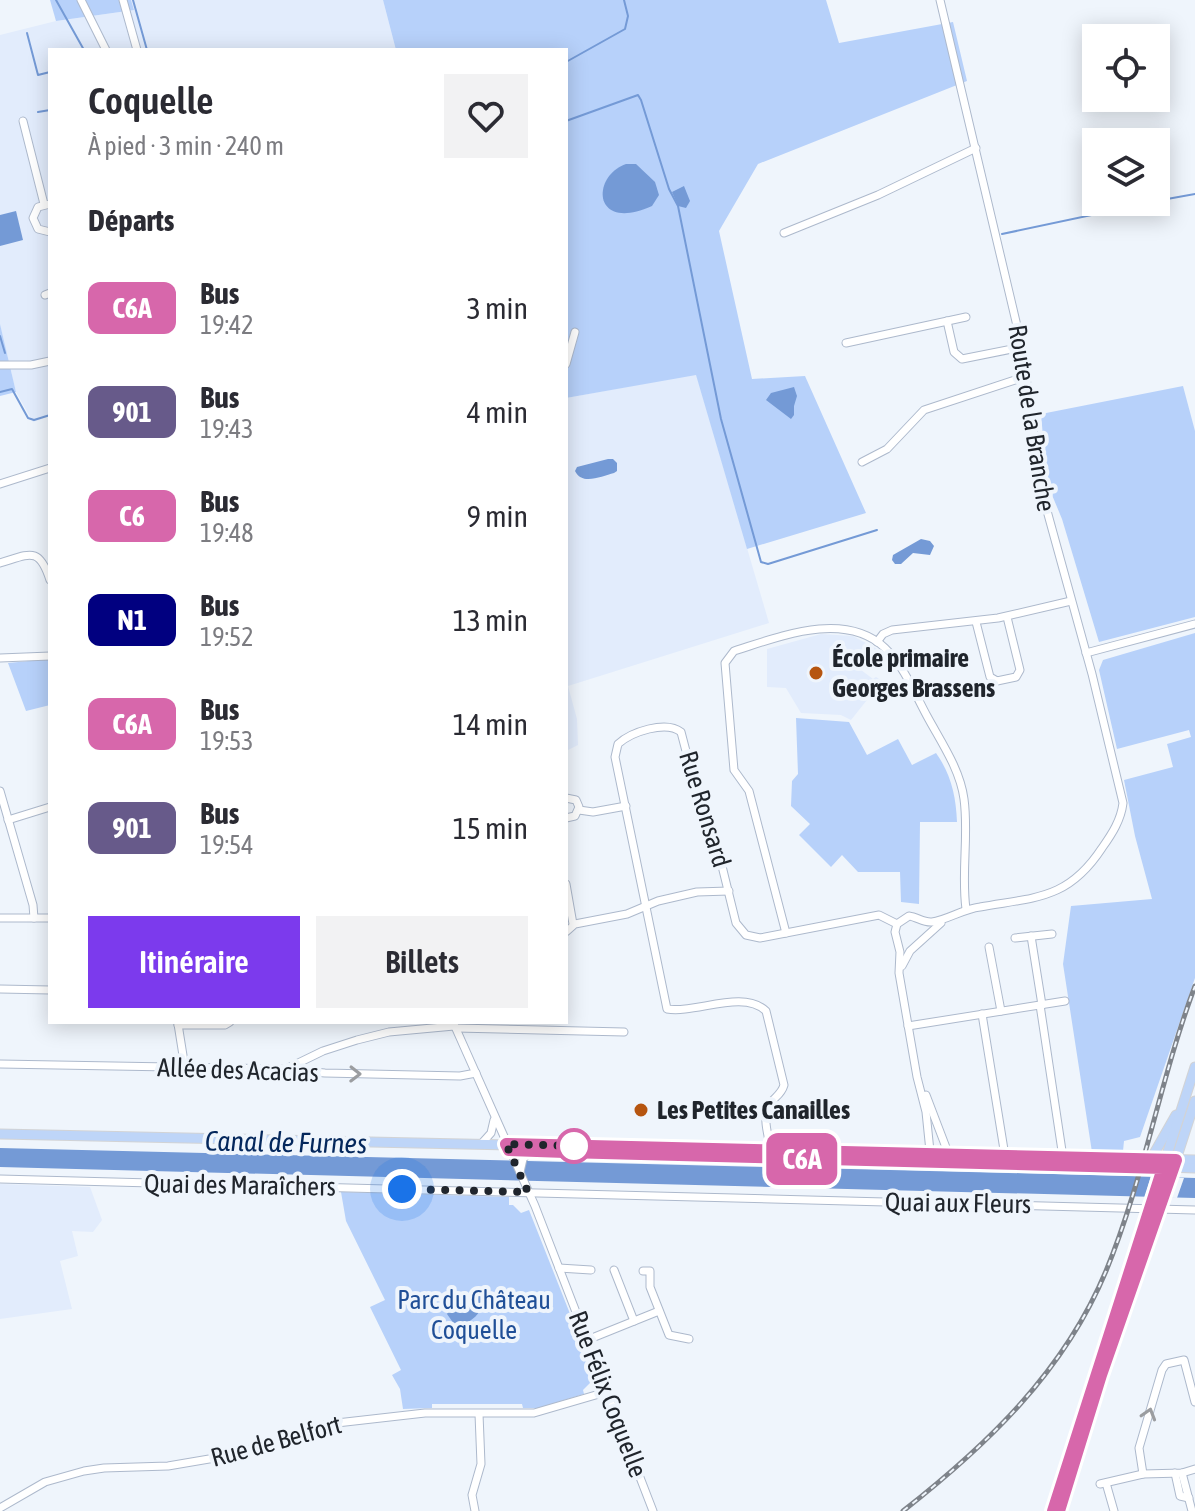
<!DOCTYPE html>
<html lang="fr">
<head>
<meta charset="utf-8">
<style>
	body { margin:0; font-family:"Asap Condensed",sans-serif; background:#f2f2f3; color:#2b2b33; height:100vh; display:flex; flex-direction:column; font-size:30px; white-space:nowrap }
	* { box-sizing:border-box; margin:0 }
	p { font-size:26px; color:#7c7c81 }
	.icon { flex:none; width:44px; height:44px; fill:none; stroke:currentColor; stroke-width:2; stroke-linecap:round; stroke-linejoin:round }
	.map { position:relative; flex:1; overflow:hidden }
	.details { position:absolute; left:48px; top:48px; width:520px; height:976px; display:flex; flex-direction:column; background:#fff; border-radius:0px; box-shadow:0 4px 20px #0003 }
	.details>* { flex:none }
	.badge { padding:0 16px; border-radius:12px; font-size:28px; line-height:52px }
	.fabs { position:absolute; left:1082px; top:24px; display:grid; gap:16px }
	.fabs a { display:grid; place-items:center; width:88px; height:88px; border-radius:0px; background:#fff; box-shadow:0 4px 20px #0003; font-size:40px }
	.you { position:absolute; width:40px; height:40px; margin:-20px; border:6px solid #fff; border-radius:50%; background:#1a73e8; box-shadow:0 0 0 12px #1a73e833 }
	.map>.badge { position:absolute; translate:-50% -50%; box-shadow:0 0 0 4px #fff }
	h2 { padding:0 40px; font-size:30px; line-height:72px }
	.round { display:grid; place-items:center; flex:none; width:84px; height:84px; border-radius:0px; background:#f2f2f3 }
	.headline { display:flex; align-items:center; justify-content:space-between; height:136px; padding:0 40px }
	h1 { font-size:38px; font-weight:600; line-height:60px }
	.button { display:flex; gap:16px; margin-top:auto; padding:16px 40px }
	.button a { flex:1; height:92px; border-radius:0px; background:#7c3aed; color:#fff; font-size:32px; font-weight:600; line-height:92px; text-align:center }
	.button a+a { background:#f2f2f3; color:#2b2b33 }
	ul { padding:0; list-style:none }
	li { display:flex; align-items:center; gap:24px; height:104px; padding:0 40px }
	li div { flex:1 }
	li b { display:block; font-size:30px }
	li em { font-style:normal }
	li .badge { min-width:88px; font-weight:700; text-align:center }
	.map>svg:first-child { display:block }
	.built { fill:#e2ecfc }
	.green { fill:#b7d1fa }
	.water { fill:#749ad6 }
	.pier { fill:#eff5fc }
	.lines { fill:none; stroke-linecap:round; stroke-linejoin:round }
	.stream { stroke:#749ad6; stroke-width:2 }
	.minor-casing { stroke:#adb9cc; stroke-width:9 }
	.major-casing { stroke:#d2d3d5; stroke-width:11 }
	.minor { stroke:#fff; stroke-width:7 }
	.major { stroke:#bed5f8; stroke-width:9 }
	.rail-casing { stroke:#7e838a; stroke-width:5 }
	.rail { stroke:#eff5fc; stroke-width:2; stroke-dasharray:6; stroke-linecap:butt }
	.oneway { stroke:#9b9da0 }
	.line-casing { stroke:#fff; stroke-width:18 }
	.line { stroke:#d767ab; stroke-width:12 }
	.walk { stroke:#20252c; stroke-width:8; stroke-dasharray:0 14.4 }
	.poi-dot { fill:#b65510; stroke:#eff5fc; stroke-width:3 }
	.stop-dot { fill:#fff; stroke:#d767ab; stroke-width:4 }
	.labels { text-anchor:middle; stroke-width:8; stroke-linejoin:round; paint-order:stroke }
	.street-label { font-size:26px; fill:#20252c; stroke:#eff5fc }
	.poi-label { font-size:26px; font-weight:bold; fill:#20252c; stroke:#eff5fc; text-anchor:start }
	.park-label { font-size:26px; fill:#204f97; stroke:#eff5fc }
	.water-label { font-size:28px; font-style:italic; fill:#04275c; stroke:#eff5fc }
</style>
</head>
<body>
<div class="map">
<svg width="1195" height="1511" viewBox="0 0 1195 1511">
	<rect width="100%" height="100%" fill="#eff5fc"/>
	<!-- built -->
	<g class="built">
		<path d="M131,0H383L396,50H50V416L33,422L16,392L0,324V35L56,21L134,10Z"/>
		<path d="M696,374L769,623L568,686L577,719L578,745L566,751V398Z"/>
		<path d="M821,634L853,636L877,649L861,670L873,679L876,677L882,681L851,720L841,715L801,713L786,688L767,687V649Z"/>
		<path d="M0,1184L90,1187L102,1220L93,1232L72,1231L78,1256L60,1261L72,1309L0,1319Z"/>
	</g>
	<!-- green -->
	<g class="green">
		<path d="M50,0H131L134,10L56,21Z"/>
		<path d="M383,0H826L839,43L953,22L967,81L758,164L719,231L752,379L805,376L866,513L747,549L696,375L566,398V50H396Z"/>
		<path d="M0,324L16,392L0,396Z"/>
		<path d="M1183,386L1195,431V617L1099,642L1062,519L1047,483L1041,414Z"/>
		<path d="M1195,633V978L1140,1137L1124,1141L1123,1151L1092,1152L1063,964L1071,906L1152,899L1135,836L1124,780L1173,767L1167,744L1191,737L1189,730L1117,749L1099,670L1103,660Z"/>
		<path d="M50,659V705L26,711L8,663Z"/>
		<path d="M796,718L849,722L867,755L898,739L912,765L936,753C951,774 956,796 957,822H920L919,904L901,902L900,872H858L842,855L831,867L799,835L810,824L791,806L792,781L798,774Z"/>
		<path d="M341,1192L509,1197V1205H513L521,1213L529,1210L595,1377L590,1379L591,1382L583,1390L584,1394L538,1408H523L522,1404H432V1408L403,1409L400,1389L392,1375L401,1370L370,1307L385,1300L346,1221Z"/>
	</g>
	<!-- water -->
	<g class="water">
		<path d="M626,164H636L655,182L659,195L652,206C592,233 591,176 626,164Z"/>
		<path d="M684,186L690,201L686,208L678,206L672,192Z"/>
		<path d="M16,211L23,240L0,246V215Z"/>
		<path d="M794,387L797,396L794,406V415L791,419L766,400L771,393Z"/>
		<path d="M608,459H613L617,463V471L614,473C602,476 582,486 575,471L577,467Z"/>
		<path d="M921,539L930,541L934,546L930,555L913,553L901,564H895L892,560L893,555Z"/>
		<path d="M0,1148L1133,1176L1195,1178V1198L0,1167Z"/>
		<path d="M477,1289C493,1303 472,1328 454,1324L447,1314L451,1307L461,1302L456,1294L459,1293L467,1302L471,1291Z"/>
	</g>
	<!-- pier -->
	<path class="pier" d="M1151,1176L1184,1178L1177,1198L1145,1197Z"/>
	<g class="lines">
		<!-- stream -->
		<g class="stream">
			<path d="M56,0L84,50"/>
			<path d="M133,0L147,50"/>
			<path d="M27,33L38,75L50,72"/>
			<path d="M566,62L625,29L628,16L624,0"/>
			<path d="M38,112L50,110"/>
			<path d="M566,121L638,95L641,100L669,189L678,206L721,419L761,562L768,564L877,530"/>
			<path d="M1156,201L1195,194"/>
			<path d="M1002,234L1153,202"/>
			<path d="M0,336L5,353"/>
			<path d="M0,392L12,389L28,418L34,420L50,415"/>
		</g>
		<defs>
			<g id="minor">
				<path d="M81,0L106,50"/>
				<path d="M123,0L137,50"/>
				<path d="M23,121L44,204"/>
				<path d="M50,204L38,207L33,218L38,229L50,232"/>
				<path d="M784,233L878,195L976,148"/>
				<path d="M45,295L50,293"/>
				<path d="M947,321L954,352L962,359L1022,347"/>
				<path d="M846,343L966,317"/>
				<path d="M566,364L575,332"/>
				<path d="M0,365H31L50,361"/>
				<path d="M862,462L887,449L924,410L1027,376"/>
				<path d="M0,484L50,468"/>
				<path d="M0,563C30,554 39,546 50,580"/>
				<path d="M976,622L990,677L997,681L1016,677L1020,670L1007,617"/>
				<path d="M877,642L883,634L892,630L998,618L1071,601"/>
				<path d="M1086,653L1195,624"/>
				<path d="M0,658L50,656"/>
				<path d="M0,791L33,905L34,918"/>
				<path d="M566,798L576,800L579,807L575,816L566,818"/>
				<path d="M579,810L593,812L626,806"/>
				<path d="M8,820L50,807"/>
				<path d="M566,884L573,924"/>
				<path d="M0,918H50"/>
				<path d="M566,932L575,924L627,914L658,901L697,892L729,891"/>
				<path d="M786,933L749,791L734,770L725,663L734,651C779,637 844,610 885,648C904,666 915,694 927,716C941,742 960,769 964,799C969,835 961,873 966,909"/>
				<path d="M1031,936L1042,1005"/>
				<path d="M1015,938L1052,934"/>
				<path d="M989,947L1001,1011"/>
				<path d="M902,966L910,951L941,923"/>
				<path d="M0,989L50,990"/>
				<path d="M1040,1005L1064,1164"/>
				<path d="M982,1014L1006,1162"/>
				<path d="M453,1022L535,1206L653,1511"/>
				<path d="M178,1024L185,1068"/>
				<path d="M178,1025H225L230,1022"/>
				<path d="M908,1026L1065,1001"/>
				<path d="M456,1028L624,1032"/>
				<path d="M0,1064L278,1069L325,1073L460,1076L476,1073"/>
				<path d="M288,1068L323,1051L357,1040L389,1032L454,1026"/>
				<path d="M926,1095L947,1150L948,1161"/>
				<path d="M482,1143L491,1133L494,1120"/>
				<path d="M772,1155C770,1141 762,1120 768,1107C772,1098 781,1096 784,1085L766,1011C743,989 695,1014 667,1009L615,757L618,744C631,732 666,720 681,732L702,812L721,862L736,923L746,935L760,938L879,915L897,924"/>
				<path d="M931,1161L926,1112L917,1077L899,973L900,952L895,932L897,924L909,916C917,917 924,923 932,922C947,920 963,909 980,907C1035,897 1068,900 1102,848C1112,834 1121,820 1123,803L1092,674L1041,489L1022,347L940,0"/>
				<path d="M520,1172L523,1159L530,1151"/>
				<path d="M0,1179L1195,1210"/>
				<path d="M559,1268L591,1270"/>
				<path d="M614,1270L634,1321"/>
				<path d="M643,1271H650V1287L669,1335L689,1339"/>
				<path d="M587,1340L659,1311"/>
				<path d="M1175,1473L1180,1496L1189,1498"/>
				<path d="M1182,1473L1192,1511"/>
				<path d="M1143,1474L1139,1448L1162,1370L1166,1364L1184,1360L1195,1402"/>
				<path d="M1106,1483L1114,1511"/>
				<path d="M1100,1484L1143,1474L1182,1473L1195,1469"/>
				<path d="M0,1508L45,1482L84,1471L104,1468L168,1466L215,1458L267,1445L328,1424L425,1413H534L606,1392"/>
				<path d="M475,1511L472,1495L481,1464L479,1414"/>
			</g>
			<g id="major">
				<path d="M0,1134L1195,1160"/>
				<path d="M738,1157L827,1159"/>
				<path d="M1151,1159L1176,1115"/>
				<path d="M1082,1164L1195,1168"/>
				<path d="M1107,1359L1160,1209L1195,1101"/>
				<path d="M1053,1511L1195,1067"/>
			</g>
		</defs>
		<!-- minor casing -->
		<use href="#minor" class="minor-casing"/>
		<!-- major casing -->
		<use href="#major" class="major-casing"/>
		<!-- minor -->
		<use href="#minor" class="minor"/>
		<!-- major -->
		<use href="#major" class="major"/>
		<defs>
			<path id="rail" d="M903,1511C987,1445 1064,1372 1106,1271C1144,1179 1160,1079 1195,986"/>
		</defs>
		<!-- rail casing -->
		<use href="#rail" class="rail-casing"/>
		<!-- rail -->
		<use href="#rail" class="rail"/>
	</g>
	<!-- one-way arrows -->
	<defs><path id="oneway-chevron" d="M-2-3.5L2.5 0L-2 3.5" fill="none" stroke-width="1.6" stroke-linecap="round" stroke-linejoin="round" transform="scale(2)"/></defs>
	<g class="oneway">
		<use href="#oneway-chevron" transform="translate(355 1074) rotate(1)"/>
		<use href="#oneway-chevron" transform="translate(1149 1414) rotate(-73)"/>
	</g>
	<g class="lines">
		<defs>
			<path id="line" d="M1053,1511L1163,1168L565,1152L509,1150L506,1144L1176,1160L1101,1375L1059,1511"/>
		</defs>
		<!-- line casing -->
		<use href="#line" class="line-casing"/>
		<!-- line -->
		<use href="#line" class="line"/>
		<!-- walk -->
		<path class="walk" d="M402,1189L528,1192L506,1144L574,1146"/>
	</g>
	<!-- markers -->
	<g class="poi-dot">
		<circle cx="816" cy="673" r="8"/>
		<circle cx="641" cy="1110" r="8"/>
	</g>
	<circle class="stop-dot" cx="574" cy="1146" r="16"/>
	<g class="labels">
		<!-- street labels -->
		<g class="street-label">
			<text transform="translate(1032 418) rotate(81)" y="9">Route de la Branche</text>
			<text transform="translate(705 809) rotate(73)" y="9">Rue Ronsard</text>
			<text transform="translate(238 1070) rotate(2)" y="9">Allée des Acacias</text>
			<text transform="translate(240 1185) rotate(1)" y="9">Quai des Maraîchers</text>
			<text transform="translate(958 1203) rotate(1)" y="9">Quai aux Fleurs</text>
			<text transform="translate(608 1394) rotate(69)" y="9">Rue Félix Coquelle</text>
			<text transform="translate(276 1441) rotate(-15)" y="9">Rue de Belfort</text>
		</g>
		<!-- poi labels -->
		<g class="poi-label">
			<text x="832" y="667">École primaire<tspan x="832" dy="30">Georges Brassens</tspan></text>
			<text x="657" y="1119">Les Petites Canailles</text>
		</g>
		<!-- park labels -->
		<g class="park-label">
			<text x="474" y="1309">Parc du Château<tspan x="474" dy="30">Coquelle</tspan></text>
		</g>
		<!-- water labels -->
		<g class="water-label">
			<text transform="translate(286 1142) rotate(1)" y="10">Canal de Furnes</text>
		</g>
	</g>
</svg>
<div class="fabs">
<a><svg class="icon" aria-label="locate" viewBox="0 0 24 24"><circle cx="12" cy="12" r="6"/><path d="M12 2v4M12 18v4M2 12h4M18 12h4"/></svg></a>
<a><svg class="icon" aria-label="layers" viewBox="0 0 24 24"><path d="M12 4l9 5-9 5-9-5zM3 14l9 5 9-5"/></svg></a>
</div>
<div class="you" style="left:402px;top:1189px"></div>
<b class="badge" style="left:802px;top:1159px;background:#d767ab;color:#fff">C6A</b>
<section class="details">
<div class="headline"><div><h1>Coquelle</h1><p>À pied · 3 min · 240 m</p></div><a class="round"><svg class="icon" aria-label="heart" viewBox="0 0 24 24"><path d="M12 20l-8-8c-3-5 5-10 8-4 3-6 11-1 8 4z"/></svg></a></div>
<h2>Départs</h2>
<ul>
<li><span class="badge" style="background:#d767ab;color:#fff">C6A</span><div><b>Bus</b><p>19:42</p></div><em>3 min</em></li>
<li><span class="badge" style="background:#675a8a;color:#fff">901</span><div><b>Bus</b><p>19:43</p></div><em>4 min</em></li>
<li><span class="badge" style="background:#d767ab;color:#fff">C6</span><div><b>Bus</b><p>19:48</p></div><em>9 min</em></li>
<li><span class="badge" style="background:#010080;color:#fff">N1</span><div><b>Bus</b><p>19:52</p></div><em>13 min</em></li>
<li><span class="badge" style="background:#d767ab;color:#fff">C6A</span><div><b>Bus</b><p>19:53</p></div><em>14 min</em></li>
<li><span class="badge" style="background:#675a8a;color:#fff">901</span><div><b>Bus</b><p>19:54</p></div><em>15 min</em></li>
</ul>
<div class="button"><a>Itinéraire</a><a>Billets</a></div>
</section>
</div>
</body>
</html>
